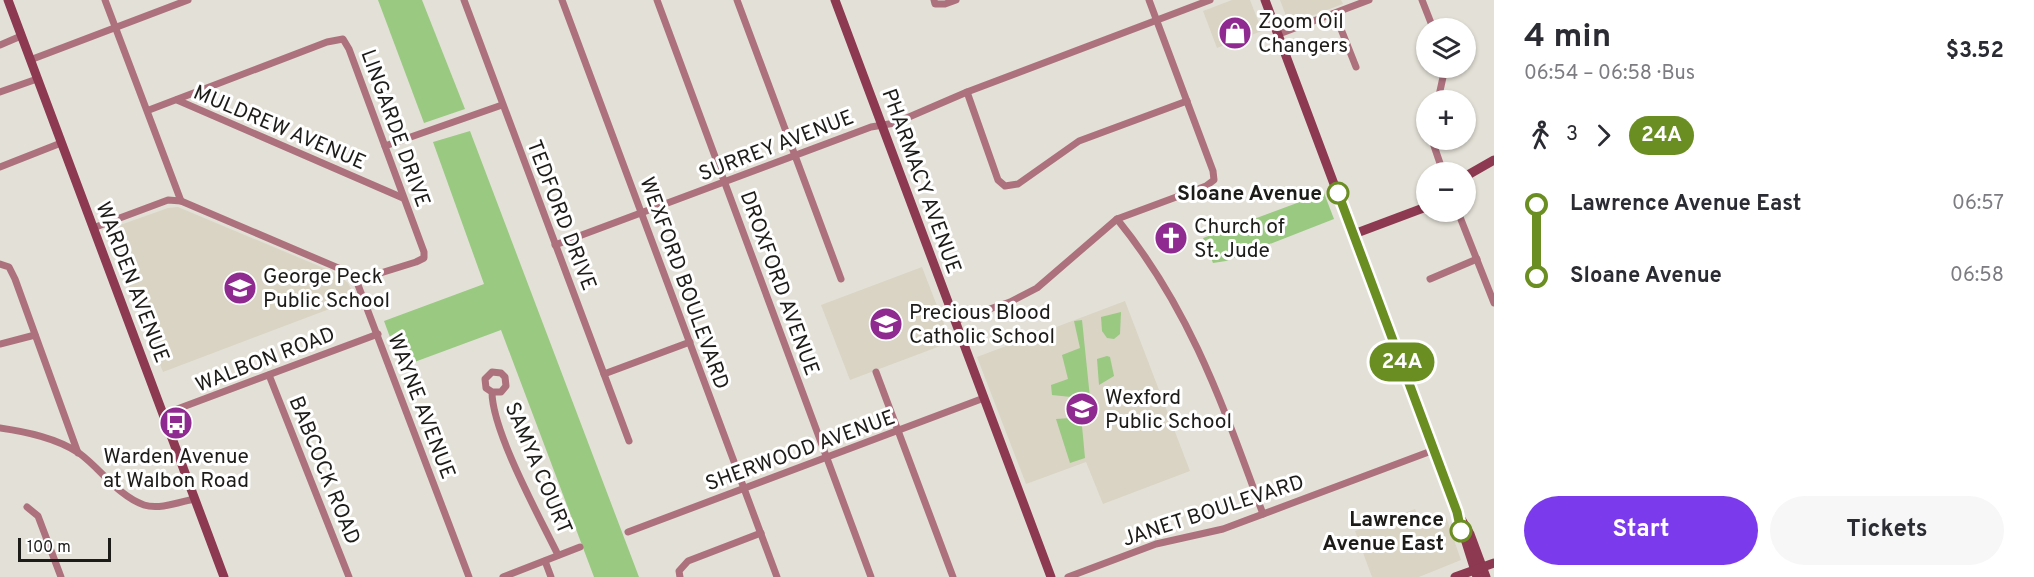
<!DOCTYPE html>
<html lang="en">
<head>
<meta charset="utf-8">
<style>
	body { margin:0; font-family:Overpass,sans-serif; background:#f7f7f7; color:#2b2b33; height:100vh; display:flex; flex-direction:column; font-size:22px; white-space:nowrap }
	* { box-sizing:border-box; margin:0 }
	p { font-size:20px; color:#7c7c81 }
	.icon { flex:none; width:33px; height:33px; fill:none; stroke:currentColor; stroke-width:2; stroke-linecap:round; stroke-linejoin:round }
	.map { position:relative; flex:1; overflow:hidden }
	.panel { display:flex; flex-direction:column; background:#fff; width:540px }
	.panel>* { flex:none }
	.badge { padding:0 12px; border-radius:20px; font-size:21px; line-height:39px }
	.controls { position:absolute; left:1416px; top:18px; display:grid; gap:12px }
	.controls a { display:grid; place-items:center; width:60px; height:60px; border-radius:50%; background:#fff; box-shadow:0 2px 4px #0004; font-size:30px }
	.scale { position:absolute; left:18px; bottom:15px; width:93px; box-sizing:border-box; padding-left:6px; border:3px solid #1d1c19; border-top:0; font-size:16px; line-height:21px; white-space:nowrap; color:#1d1c19; -webkit-text-stroke:4px #fff; paint-order:stroke }
	.map>.badge { position:absolute; translate:-50% -50%; box-shadow:0 0 0 3px #fff }
	.legs { display:flex; align-items:center; gap:9px; height:66px; padding:0 30px; font-size:20px }
	.legs p { margin-inline-start:auto }
	.headline { display:flex; align-items:center; justify-content:space-between; height:102px; padding:0 30px }
	h1 { font-size:33px; font-weight:700; line-height:45px }
	.cta { display:flex; gap:12px; margin-top:auto; padding:12px 30px }
	.cta a { flex:1; height:69px; border-radius:36px; background:#7c3aed; color:#fff; font-size:24px; font-weight:700; line-height:69px; text-align:center }
	.cta a+a { background:#f7f7f7; color:#2b2b33 }
	ul { padding:0 30px; list-style:none }
	li { display:flex; align-items:center; gap:21px; height:72px; font-size:22px }
	li i { display:grid; place-items:center; width:9px; height:100%; margin:0 8px; background:currentColor }
	li i::after { content:''; width:15px; height:15px; margin:-8px; border:4px solid; border-radius:50%; background:#fff }
	li p { margin-inline-start:auto }
	li:first-child i { background:linear-gradient(#0000 50%,currentColor 0) }
	li:last-child i { background:linear-gradient(currentColor 50%,#0000 0) }
	main { display:flex; flex:1; min-height:0 }
	.map>svg:first-child { display:block }
	.built { fill:#d9d4c4 }
	.green { fill:#9ac982 }
	.lines { fill:none; stroke-linecap:round; stroke-linejoin:round }
	.street { stroke:#ad717e; stroke-width:7 }
	.secondary { stroke:#8d3951; stroke-width:9 }
	.line-1-casing { stroke:#fff; stroke-width:14 }
	.line-1 { stroke:#6b8e23; stroke-width:9 }
	.stop-1-dot { fill:#fff; stroke:#6b8e23; stroke-width:3 }
	.labels { text-anchor:middle; stroke-width:6; stroke-linejoin:round; paint-order:stroke }
	.poi-label { font-size:21px; fill:#1d1c19; stroke:#fff; text-anchor:start }
	.street-label { font-size:21px; fill:#1d1c19; stroke:#fff }
	.stop-label { font-size:21px; font-weight:bold; fill:#1d1c19; stroke:#fff; text-anchor:end }
</style>
</head>
<body>
<main>
<div class="map">
<svg width="1494" height="577" viewBox="0 0 1494 577">
	<rect width="100%" height="100%" fill="#e3e1d7"/>
	<!-- built -->
	<g class="built">
		<path d="M1232,0H1250L1262,31L1217,48L1203,11Z"/>
		<path d="M1280,0H1341L1343,4L1289,24Z"/>
		<path d="M178,207L338,274L348,283L356,299L163,372L106,230L168,208Z"/>
		<path d="M922,267L951,342L850,380L821,305Z"/>
		<path d="M1125,301L1190,471L1103,504L1086,462L1026,484L977,357Z"/>
		<path d="M1415,509L1422,526L1446,517L1461,560L1419,577H1372L1355,531Z"/>
	</g>
	<!-- green -->
	<g class="green">
		<path d="M378,0H422L465,109L424,123Z"/>
		<path d="M470,131L639,577H594L501,330L401,367L384,321L484,284L433,142Z"/>
		<path d="M1324,193L1334,219L1226,261L1213,263L1203,238Z"/>
		<path d="M1121,312L1120,334L1114,339L1107,338L1102,331L1101,317Z"/>
		<path d="M1082,320L1090,398L1082,426L1085,458L1070,463L1056,419L1071,418V397L1052,395L1051,385L1068,379L1062,355L1080,348L1074,321Z"/>
		<path d="M1107,356L1110,357L1114,376L1099,385L1097,359Z"/>
	</g>
	<g class="lines">
		<!-- street -->
		<g class="street">
			<path d="M105,0L181,201"/>
			<path d="M464,0L629,441"/>
			<path d="M562,0L777,577"/>
			<path d="M657,0L871,577"/>
			<path d="M737,0L841,279"/>
			<path d="M934,0L935,4H945L956,0"/>
			<path d="M1422,0L1433,28"/>
			<path d="M1335,14L1356,67"/>
			<path d="M1279,34L1369,0"/>
			<path d="M0,45L21,36"/>
			<path d="M30,60L188,0"/>
			<path d="M0,92L37,79"/>
			<path d="M967,92L998,180L1005,186L1018,184L1079,141L1187,101"/>
			<path d="M177,100L403,198"/>
			<path d="M1438,100L1445,68"/>
			<path d="M149,110L327,42L343,39L349,49L424,252V258L416,262L358,280"/>
			<path d="M1432,140L1443,172"/>
			<path d="M385,146L502,105"/>
			<path d="M0,167L61,143"/>
			<path d="M1458,212L1494,303"/>
			<path d="M1117,219C1191,310 1223,406 1263,514"/>
			<path d="M93,228L168,200L181,201L350,273L355,277L469,577"/>
			<path d="M555,245L871,127L895,123L967,92L1210,0"/>
			<path d="M0,264L9,267L15,279L78,453"/>
			<path d="M1430,279L1477,259"/>
			<path d="M955,321L1010,302L1037,288L1117,219L1206,186L1214,180L1213,171L1149,0"/>
			<path d="M0,344L35,335"/>
			<path d="M876,372L953,577"/>
			<path d="M604,374L690,342"/>
			<path d="M269,375L349,577"/>
			<path d="M492,392H501L506,386L505,377L501,373L492,372L485,379L486,388L492,392C492,431 540,518 558,555"/>
			<path d="M164,414L378,334"/>
			<path d="M0,428C27,432 56,438 79,453C101,469 118,496 144,505C159,510 180,502 194,499"/>
			<path d="M27,507L38,516L61,577"/>
			<path d="M628,532L984,398"/>
			<path d="M545,561L551,577"/>
			<path d="M503,577L580,547"/>
			<path d="M680,577L679,571L688,561L761,533"/>
			<path d="M1068,577L1156,544L1223,529L1434,450"/>
		</g>
		<!-- secondary -->
		<g class="secondary">
			<path d="M8,0L224,577"/>
			<path d="M835,0L1051,577"/>
			<path d="M1265,0L1457,512L1470,534L1486,577"/>
			<path d="M1466,176L1494,160"/>
			<path d="M1354,234L1426,207"/>
			<path d="M1459,520L1477,577"/>
			<path d="M1455,577L1494,563"/>
		</g>
	</g>
	<g class="lines">
		<defs>
			<path id="line-1" d="M1338,193L1457,512L1461,531"/>
		</defs>
		<!-- line-1 casing -->
		<use href="#line-1" class="line-1-casing"/>
		<!-- line-1 -->
		<use href="#line-1" class="line-1"/>
	</g>
	<!-- icons -->
	<defs>
		<symbol id="shop-disc" viewBox="-11 -11 22 22"><circle r="9.5" fill="#8f2a90" stroke="#fff"/><path d="M-5-2.5h2.3a2.7 3.5 0 0 1 5.4 0H5L5.5 6h-11ZM-1.5-2.5h3a1.5 2.3 0 0 0-3 0Z" fill="#fff"/></symbol>
		<symbol id="church-disc" viewBox="-11 -11 22 22"><circle r="9.5" fill="#8f2a90" stroke="#fff"/><path d="M-1.2-6h2.4v3.5h3.3v2.4h-3.3V6h-2.4V-.1h-3.3v-2.4h3.3Z" fill="#fff"/></symbol>
		<symbol id="school-disc" viewBox="-11 -11 22 22"><circle r="9.5" fill="#8f2a90" stroke="#fff"/><path d="M0-5L7-2L0 1L-7-2ZM-4 1L0 2.5L4 1V4Q0 6-4 4Z" fill="#fff"/></symbol>
		<symbol id="bus-disc" viewBox="-11 -11 22 22"><circle r="9.5" fill="#8f2a90" stroke="#fff"/><path d="M-5-6H5V4H4V6H2V4H-2V6H-4V4H-5ZM-3.5-4V0h7V-4ZM-3.5 1.2v1.5H-2V1.2ZM2 1.2v1.5H3.5V1.2Z" fill="#fff"/></symbol>
	</defs>
	<g fill-rule="evenodd">
		<use href="#shop-disc" x="1216" y="14" width="38" height="38"/>
		<use href="#church-disc" x="1152" y="219" width="38" height="38"/>
		<use href="#school-disc" x="221" y="269" width="38" height="38"/>
		<use href="#school-disc" x="867" y="305" width="38" height="38"/>
		<use href="#school-disc" x="1063" y="390" width="38" height="38"/>
		<use href="#bus-disc" x="157" y="404" width="38" height="38"/>
	</g>
	<!-- markers -->
	<g class="stop-1-dot">
		<circle cx="1338" cy="193" r="10"/>
		<circle cx="1461" cy="531" r="10"/>
	</g>
	<g class="labels">
		<!-- poi labels -->
		<g class="poi-label">
			<text x="1258" y="28">Zoom Oil<tspan x="1258" dy="24">Changers</tspan></text>
			<text x="1194" y="233">Church of<tspan x="1194" dy="24">St. Jude</tspan></text>
			<text x="263" y="283">George Peck<tspan x="263" dy="24">Public School</tspan></text>
			<text x="909" y="319">Precious Blood<tspan x="909" dy="24">Catholic School</tspan></text>
			<text x="1105" y="404">Wexford<tspan x="1105" dy="24">Public School</tspan></text>
			<text x="176" y="463" text-anchor="middle">Warden Avenue<tspan x="176" dy="24">at Walbon Road</tspan></text>
		</g>
		<!-- street labels -->
		<g class="street-label">
			<text transform="translate(280 127) rotate(23)" y="7">MULDREW AVENUE</text>
			<text transform="translate(396 128) rotate(70)" y="7">LINGARDE DRIVE</text>
			<text transform="translate(776 145) rotate(-21)" y="7">SURREY AVENUE</text>
			<text transform="translate(922 181) rotate(70)" y="7">PHARMACY AVENUE</text>
			<text transform="translate(562 215) rotate(69)" y="7">TEDFORD DRIVE</text>
			<text transform="translate(133 282) rotate(69)" y="7">WARDEN AVENUE</text>
			<text transform="translate(685 283) rotate(70)" y="7">WEXFORD BOULEVARD</text>
			<text transform="translate(780 283) rotate(70)" y="7">DROXFORD AVENUE</text>
			<text transform="translate(265 359) rotate(-21)" y="7">WALBON ROAD</text>
			<text transform="translate(422 406) rotate(69)" y="7">WAYNE AVENUE</text>
			<text transform="translate(800 450) rotate(-20)" y="7">SHERWOOD AVENUE</text>
			<text transform="translate(539 468) rotate(67)" y="7">SAMYA COURT</text>
			<text transform="translate(325 470) rotate(68)" y="7">BABCOCK ROAD</text>
			<text transform="translate(1213 510) rotate(-18)" y="7">JANET BOULEVARD</text>
		</g>
		<!-- stop labels -->
		<g class="stop-label">
			<text x="1322" y="200">Sloane Avenue</text>
			<text x="1444" y="526">Lawrence<tspan x="1444" dy="24">Avenue East</tspan></text>
		</g>
	</g>
</svg>
<div class="controls">
<a><svg class="icon" aria-label="layers" viewBox="0 0 24 24"><path d="M12 4l9 5-9 5-9-5zM3 14l9 5 9-5"/></svg></a>
<a>+</a>
<a>−</a>
</div>
<div class="scale">100 m</div>
<b class="badge" style="left:1402px;top:362px;background:#6b8e23;color:#fff">24A</b>
</div>
<section class="panel">
<div class="headline"><div><h1>4 min</h1><p>06:54 – 06:58 · Bus</p></div><b>$3.52</b></div>
<div class="legs"><svg class="icon" aria-label="walk" viewBox="0 0 24 24"><circle cx="13" cy="4" r="2"/><path d="M13 8l-2 6 4 7M11 14l-3 7M7 12l3-4h3l4 4"/></svg>3<svg class="icon" aria-label="forward" viewBox="0 0 24 24"><path d="M9 5l7 7-7 7"/></svg><b class="badge" style="background:#6b8e23;color:#fff">24A</b></div>
<ul>
<li><i style="color:#6b8e23"></i><b>Lawrence Avenue East</b><p>06:57</p></li>
<li><i style="color:#6b8e23"></i><b>Sloane Avenue</b><p>06:58</p></li>
</ul>
<div class="cta"><a>Start</a><a>Tickets</a></div>
</section>
</main>
</body>
</html>
